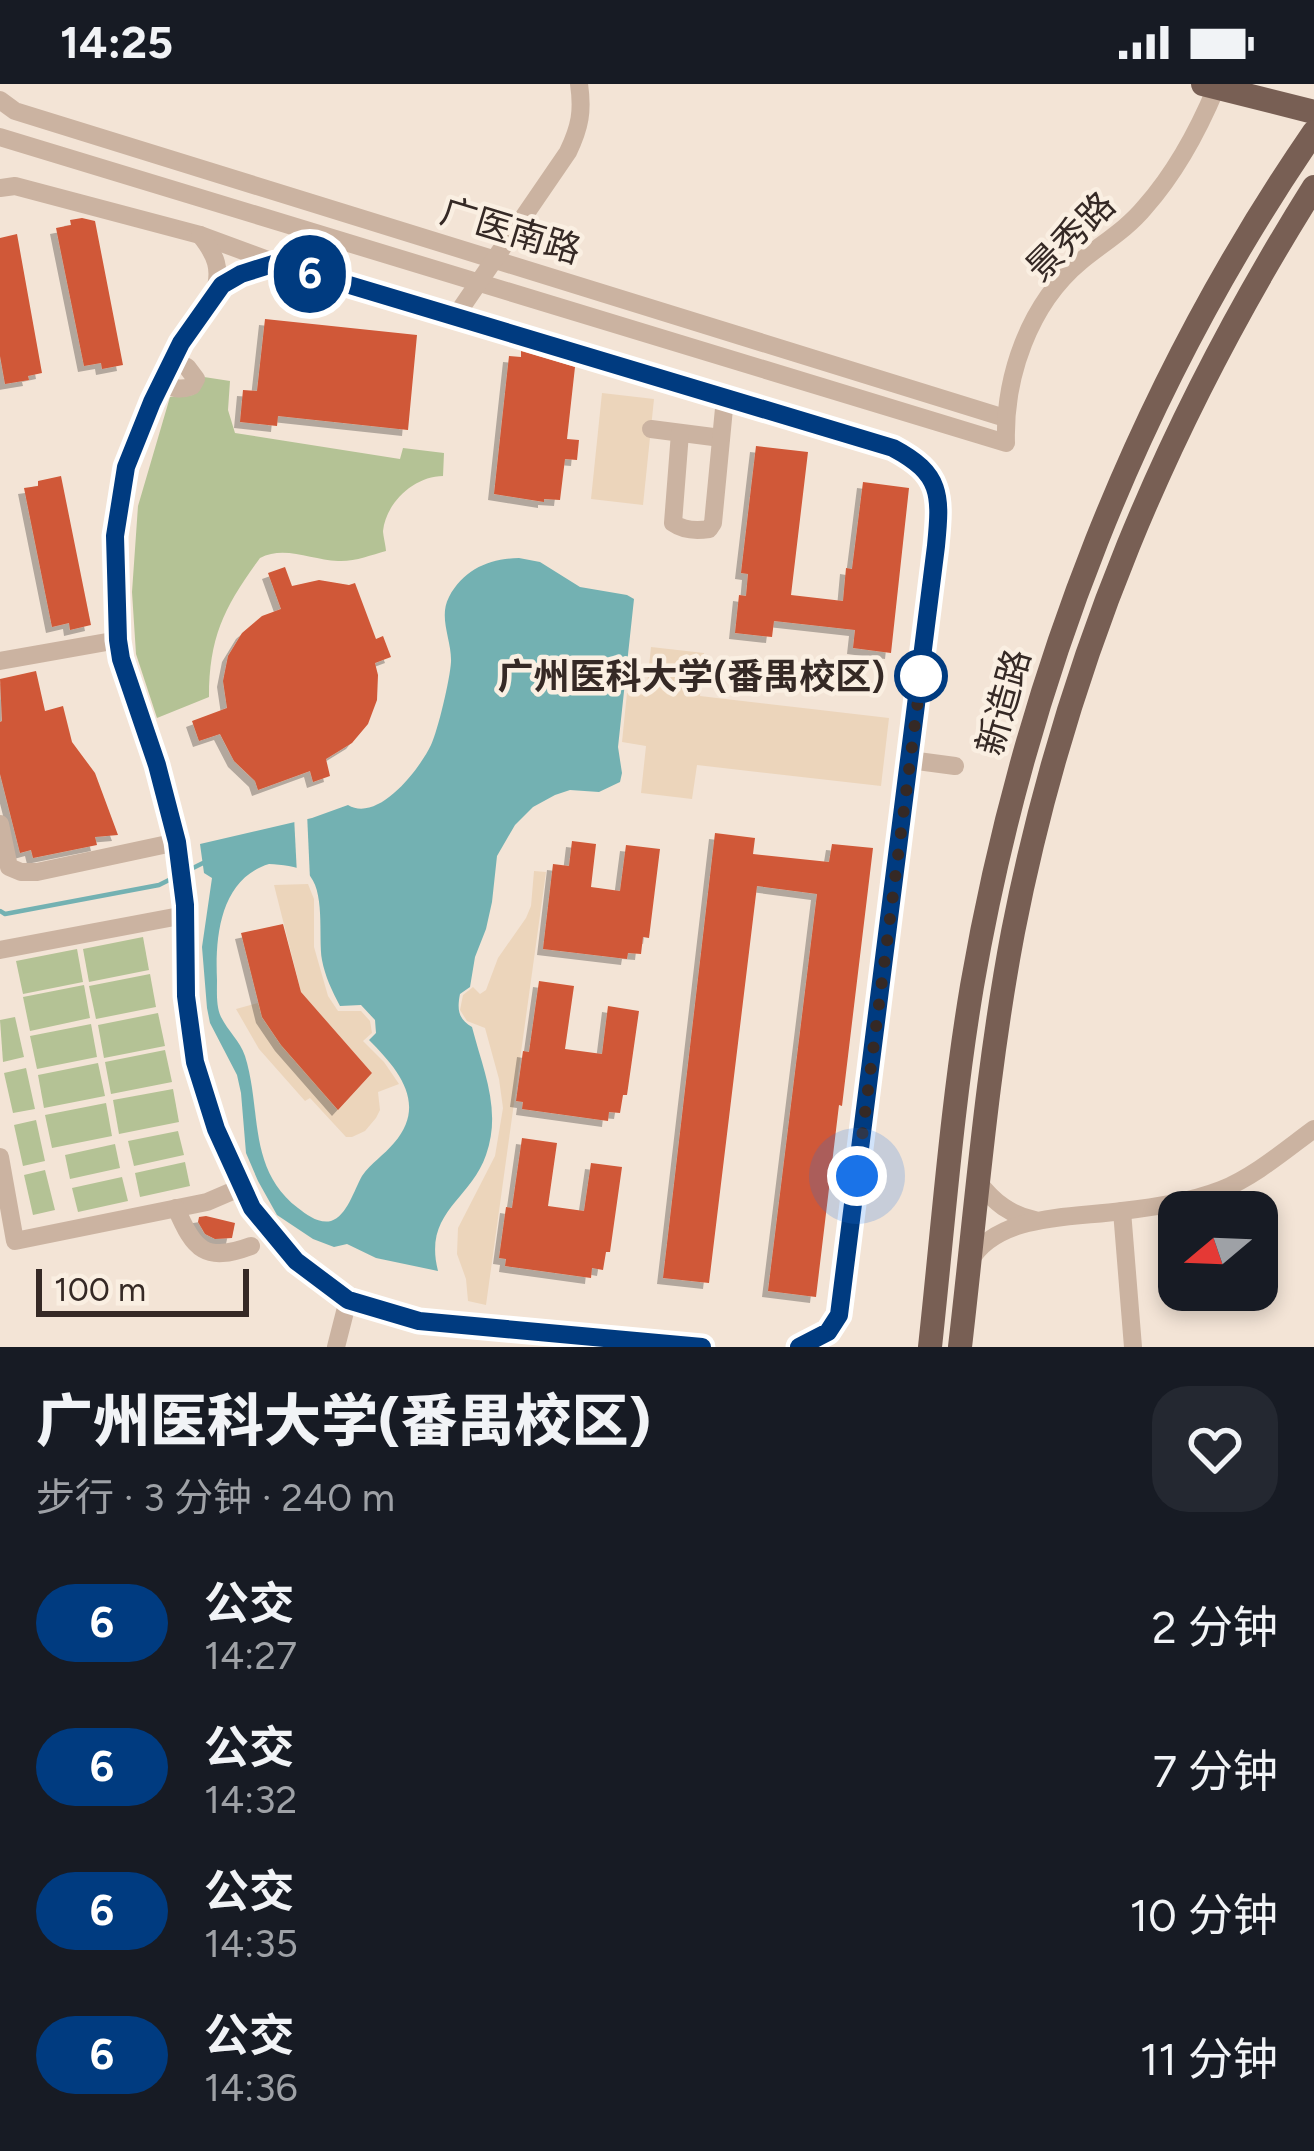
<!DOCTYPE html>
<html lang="zh">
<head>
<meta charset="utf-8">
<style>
	body { margin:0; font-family:Figtree,"Noto Sans SC",sans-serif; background:#242831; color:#f1f3f6; height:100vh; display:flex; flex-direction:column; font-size:45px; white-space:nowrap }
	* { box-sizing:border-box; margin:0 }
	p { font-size:39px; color:#9ea1a6 }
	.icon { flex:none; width:66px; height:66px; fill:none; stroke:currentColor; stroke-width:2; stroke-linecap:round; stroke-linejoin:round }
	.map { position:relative; height:1263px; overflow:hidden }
	.panel { display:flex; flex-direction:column; background:#171b24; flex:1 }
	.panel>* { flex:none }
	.badge { padding:0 24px; border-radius:39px; font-size:42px; line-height:78px }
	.needle { width:78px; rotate:251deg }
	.tools { position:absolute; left:1158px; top:1107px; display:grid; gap:24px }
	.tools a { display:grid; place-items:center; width:120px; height:120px; border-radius:24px; background:#171b24; box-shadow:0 6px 18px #0003; font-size:60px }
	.scale { position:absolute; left:36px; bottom:30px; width:213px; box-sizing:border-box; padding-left:12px; border:6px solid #352925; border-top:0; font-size:33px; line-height:42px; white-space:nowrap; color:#352925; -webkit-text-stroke:9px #faefe2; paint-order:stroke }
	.you { position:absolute; width:60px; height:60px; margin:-30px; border:9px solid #fff; border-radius:50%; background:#1a73e8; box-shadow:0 0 0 18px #1a73e833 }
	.map>.badge { position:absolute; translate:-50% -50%; box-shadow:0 0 0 6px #fff }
	.round { display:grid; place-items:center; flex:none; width:126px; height:126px; border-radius:36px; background:#242831 }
	.overview { display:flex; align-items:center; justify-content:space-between; height:204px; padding:0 36px }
	h1 { font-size:57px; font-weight:800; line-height:90px }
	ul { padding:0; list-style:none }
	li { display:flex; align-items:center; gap:36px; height:144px; padding:0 36px }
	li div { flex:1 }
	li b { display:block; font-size:45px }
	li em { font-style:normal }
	li .badge { min-width:132px; font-weight:700; text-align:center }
	.status { display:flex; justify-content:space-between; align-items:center; height:84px; padding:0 60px; background:#171b24; direction:ltr }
	.status svg { height:33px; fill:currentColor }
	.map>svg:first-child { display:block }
	.green { fill:#b4c295 }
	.plaza { fill:#ecd5bb }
	.water { fill:#73b1b2; fill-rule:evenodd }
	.pier { fill:#f3e4d6 }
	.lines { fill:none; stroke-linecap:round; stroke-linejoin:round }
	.stream { stroke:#73b1b2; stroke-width:4.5 }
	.building { fill:#d05837; filter:url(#shadow) }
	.minor { stroke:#cbb3a1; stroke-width:18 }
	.major { stroke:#785f54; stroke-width:24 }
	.line-casing { stroke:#fff; stroke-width:27 }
	.line { stroke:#003b80; stroke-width:18 }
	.walk { stroke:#352925; stroke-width:12; stroke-dasharray:0 21.6 }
	.stop-dot { fill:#fff; stroke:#003b80; stroke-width:6 }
	.labels { text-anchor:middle; stroke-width:9; stroke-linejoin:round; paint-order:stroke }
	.street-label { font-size:36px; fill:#352925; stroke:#faefe2 }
	.stop-label { font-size:36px; font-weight:bold; fill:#352925; stroke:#faefe2; text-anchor:end }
</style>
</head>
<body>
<div class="status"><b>14:25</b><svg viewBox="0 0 49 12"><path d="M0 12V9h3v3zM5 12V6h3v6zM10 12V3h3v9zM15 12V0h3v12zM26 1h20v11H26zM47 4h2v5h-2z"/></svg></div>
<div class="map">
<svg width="1314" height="1263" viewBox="0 0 1314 1263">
	<defs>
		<filter id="shadow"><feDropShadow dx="-6" dy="6" stdDeviation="0" flood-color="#0004"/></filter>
	</defs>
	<rect width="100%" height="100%" fill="#f3e4d6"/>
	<!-- green -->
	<g class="green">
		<path d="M204,293L230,297L228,326L235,349L400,375L403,364L444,369L443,392C415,392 386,418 383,447C383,451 386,463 386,467C371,471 354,478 338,477C312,476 284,461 260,474C225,522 209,552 209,613L157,634L136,570L132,508L138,422L170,313L193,311Z"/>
		<path d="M143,853L149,886L89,898L83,865Z"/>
		<path d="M77,865L83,898L23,910L16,877Z"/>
		<path d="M150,890L156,923L96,935L89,902Z"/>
		<path d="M84,901L90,934L30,947L23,913Z"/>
		<path d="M158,929L165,962L104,974L98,941Z"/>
		<path d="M15,933L24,973L3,978L0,936Z"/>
		<path d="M91,940L97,973L37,985L30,952Z"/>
		<path d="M165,966L172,998L111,1010L105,978Z"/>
		<path d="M98,979L105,1012L44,1024L38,991Z"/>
		<path d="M26,984L35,1025L13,1029L4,989Z"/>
		<path d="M173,1005L179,1038L119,1050L113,1016Z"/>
		<path d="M106,1019L112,1052L52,1064L45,1031Z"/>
		<path d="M36,1036L45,1077L23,1082L14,1041Z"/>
		<path d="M178,1047L184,1071L134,1082L128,1057Z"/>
		<path d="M115,1060L120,1084L70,1095L65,1071Z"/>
		<path d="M185,1078L190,1102L140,1113L135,1089Z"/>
		<path d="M45,1086L55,1126L33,1131L24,1091Z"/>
		<path d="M122,1093L128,1117L78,1128L72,1104Z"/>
	</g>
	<!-- plaza -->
	<g class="plaza">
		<path d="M602,309L654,315L643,421L591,415Z"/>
		<path d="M651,563L704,569L700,612L889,634L881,702L697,681L692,715L641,709L646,662L622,658L627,609L646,611Z"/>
		<path d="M534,787L546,788L486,1221L468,1217L466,1195L457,1170L458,1144L495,1072L503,1024L499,995L485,944L467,937L460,926L463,911L473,903L480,910L486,906L498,874L526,834L531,822Z"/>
		<path d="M308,800L314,815V863L328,912L338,927H361L370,937L372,949L363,957L384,978L399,1000L378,1008L380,1026L376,1034L365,1047L352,1053H346L310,1014L305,1017L259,965L236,925L258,919L262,933L281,961L338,1026L372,989L301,908L274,801Z"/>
	</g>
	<!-- water -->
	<path class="water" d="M519,474L540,478L580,503L627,511L634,515L618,663L622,689L620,698L599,708L570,706L555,711L533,723L515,741L497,772L492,818L486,845L475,873L470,903L460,910C457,925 458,935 472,943C483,986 502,1026 486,1071C470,1117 423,1128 438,1187L376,1174L347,1160L334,1163L313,1155L277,1131L258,1097L246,1069L241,1009L237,991L210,939L207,924L202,863L212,794L204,789L200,760L312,734L348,721C378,739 419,686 431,661C438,646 450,595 451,578C452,556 438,534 449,513C464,485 489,475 519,474ZM269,780C282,781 296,781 307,789C326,805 318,853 322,876C325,892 332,907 340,922L361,921L375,936L376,949L369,956C398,985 428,1020 394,1059C384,1071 371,1079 362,1092C354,1106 347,1132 331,1137C319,1140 307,1131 298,1124C247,1085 262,1026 245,972C240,957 228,947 221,933C216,922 217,908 217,896C215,853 220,795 269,780Z"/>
	<!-- pier -->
	<path class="pier" d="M307,729L310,795L297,791L294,732Z"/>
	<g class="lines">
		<!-- stream -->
		<g class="stream">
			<path d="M185,788L203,779"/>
			<path d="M0,827L5,830L159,801L175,793"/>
		</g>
	</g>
	<!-- building -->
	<g class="building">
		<path d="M82,134L95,137L123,281L102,285L101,279L84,282L56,144L71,141L70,136Z"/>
		<path d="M17,150L42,289L28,292L29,296L5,300L0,272V154Z"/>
		<path d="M265,235L417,251L408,346L278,332L277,342L240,338L243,306L257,307Z"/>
		<path d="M521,267L575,283L567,355L579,356L577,376L565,375L560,416L544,415V418L494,410L509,272L521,273Z"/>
		<path d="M756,362L808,368L791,511L843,517L846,484L852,485L863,398L909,404L891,569L853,564L855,546L774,537L772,553L735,549L739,511L746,512L748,490L741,489Z"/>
		<path d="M61,392L91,541L70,546L69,539L52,543L24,404L38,402V397Z"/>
		<path d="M285,483L292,502L319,496L349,501L355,499L376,555L383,552L391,573L375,579L378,591L377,616L368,640L352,659L326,675L330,692L313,698L310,687L258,706L255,697L234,677L220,650L199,657L192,637L227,624L223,597L228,572L242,549L262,532L281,525L268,489Z"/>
		<path d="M36,587L45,627L63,622L72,658L95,689L118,751L95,753L97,761L33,774L31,766L20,769L0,690V638L2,637L0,595Z"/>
		<path d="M715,749L755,754L753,770L829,778L832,760L873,764L842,1022L839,1021L816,1213L768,1207L817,810L757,802L709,1199L663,1194Z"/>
		<path d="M572,757L596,760L591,803L620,807L626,761L660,765L649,854L643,853L641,870L628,869L627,875L543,865L553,780L569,782Z"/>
		<path d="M283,840L301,908L372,989L338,1026L281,961L262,933L241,849Z"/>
		<path d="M539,897L574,902L565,965L602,970L608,922L639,927L627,1011H623L620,1029L609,1028L608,1037L522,1025L523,1018L516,1017L523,967L529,968Z"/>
		<path d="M522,1054L557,1059L548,1122L584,1127L591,1079L622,1083L610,1168H606L603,1186L592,1184L591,1194L505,1182L506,1175L499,1174L506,1123L512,1124Z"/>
		<path d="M206,1132L235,1139L232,1154L215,1155L205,1150L198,1138L199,1133Z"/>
	</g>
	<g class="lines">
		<!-- minor -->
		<g class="minor">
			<path d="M0,16L15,27L1005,334"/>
			<path d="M0,53L1006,359C1004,293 1029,220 1081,177C1103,159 1127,145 1145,123C1176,88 1198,47 1216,4"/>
			<path d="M0,104L15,102L200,151L276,179L893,364C942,390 941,411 936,462L839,1230L828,1248L799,1263"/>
			<path d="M200,151C216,171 222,185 214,210"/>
			<path d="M276,179L241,191L222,201L181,259L153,318L126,383L115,451L118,556L121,575L157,681L177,758L185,821L186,912L195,978L216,1045L252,1124L296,1176L348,1216L419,1237L702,1263"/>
			<path d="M455,233L568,68C580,43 583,27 579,0"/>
			<path d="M162,299C173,304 180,307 192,302L196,295L187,283L173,276"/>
			<path d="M651,345L721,354"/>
			<path d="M680,349L673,439C683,446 697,447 709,445L713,439L725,314"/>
			<path d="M0,577L118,556"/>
			<path d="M910,676L955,682"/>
			<path d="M0,740L9,783L21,788H37L177,758"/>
			<path d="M0,866L185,831"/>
			<path d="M0,1073L15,1157L207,1118L242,1103"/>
			<path d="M979,1099C994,1118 1010,1131 1035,1136"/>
			<path d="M176,1124C194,1166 205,1179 251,1162"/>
			<path d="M1122,1127L1133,1263"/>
			<path d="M970,1177C998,1129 1074,1134 1122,1127C1155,1123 1190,1118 1221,1106C1255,1092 1284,1067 1314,1045"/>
			<path d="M336,1263L348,1216"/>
		</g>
		<!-- major -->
		<g class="major">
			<path d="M1203,0L1314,28"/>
			<path d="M930,1263C943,1143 952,1021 972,902C1025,596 1138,304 1314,48"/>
			<path d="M960,1263C976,1125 987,985 1013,848C1066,577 1167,337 1314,103"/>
		</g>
	</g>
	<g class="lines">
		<defs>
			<path id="line" d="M702,1263L419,1237L348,1216L296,1177L252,1124L216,1045L195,978L186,912L185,821L177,758L157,681L121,575L118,556L115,452L126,383L152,318L181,259L222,201L241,190L276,179L893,364C942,390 941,411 936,462L839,1231L828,1248L799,1263"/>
		</defs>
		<!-- line casing -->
		<use href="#line" class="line-casing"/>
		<!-- line -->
		<use href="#line" class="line"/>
		<!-- walk -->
		<path class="walk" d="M857,1092L921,592"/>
	</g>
	<!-- markers -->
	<circle class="stop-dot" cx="921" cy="592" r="24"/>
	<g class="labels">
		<!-- street labels -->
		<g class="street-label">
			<text transform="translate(511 146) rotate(17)" y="13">广医南路</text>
			<text transform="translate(1070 152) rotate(-45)" y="13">景秀路</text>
			<text transform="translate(1003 618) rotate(-74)" y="13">新造路</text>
		</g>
		<!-- stop labels -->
		<g class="stop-label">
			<text x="885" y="605">广州医科大学(番禺校区)</text>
		</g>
	</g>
</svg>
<div class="tools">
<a><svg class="needle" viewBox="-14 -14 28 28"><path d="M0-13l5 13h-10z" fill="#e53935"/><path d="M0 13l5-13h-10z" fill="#9ea1a6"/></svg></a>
</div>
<div class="scale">100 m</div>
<div class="you" style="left:857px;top:1092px"></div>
<b class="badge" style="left:310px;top:190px;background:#003b80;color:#fff">6</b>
</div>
<section class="panel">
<div class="overview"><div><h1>广州医科大学(番禺校区)</h1><p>步行 · 3 分钟 · 240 m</p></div><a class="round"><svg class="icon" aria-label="heart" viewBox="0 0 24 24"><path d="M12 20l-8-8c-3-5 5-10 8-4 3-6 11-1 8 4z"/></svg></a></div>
<ul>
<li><span class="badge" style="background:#003b80;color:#fff">6</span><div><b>公交</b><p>14:27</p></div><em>2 分钟</em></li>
<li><span class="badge" style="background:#003b80;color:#fff">6</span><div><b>公交</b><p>14:32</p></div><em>7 分钟</em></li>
<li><span class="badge" style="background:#003b80;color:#fff">6</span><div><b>公交</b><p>14:35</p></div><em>10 分钟</em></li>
<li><span class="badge" style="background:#003b80;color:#fff">6</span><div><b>公交</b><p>14:36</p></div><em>11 分钟</em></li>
</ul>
</section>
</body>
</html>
